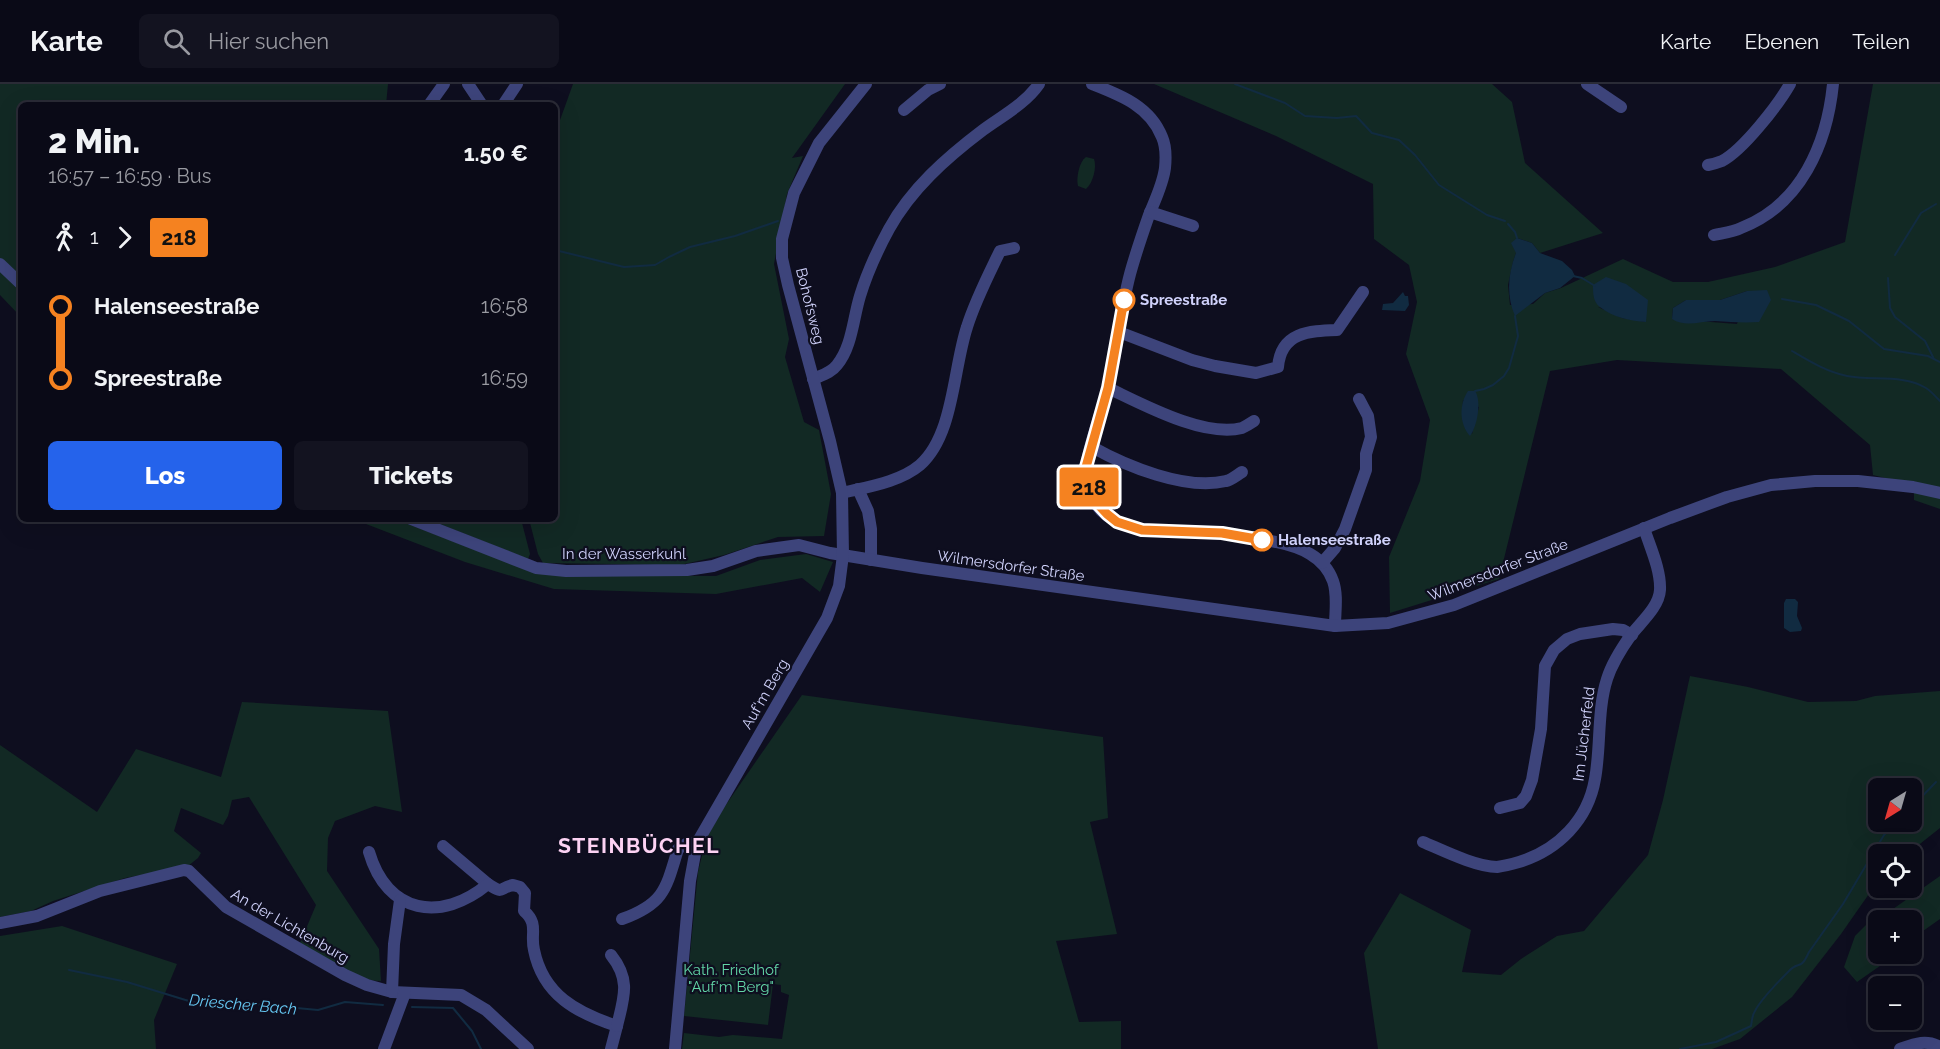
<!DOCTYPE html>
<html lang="de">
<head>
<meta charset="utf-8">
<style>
	body { margin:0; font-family:Raleway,sans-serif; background:#131320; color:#f1f3f6; height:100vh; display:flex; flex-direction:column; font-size:22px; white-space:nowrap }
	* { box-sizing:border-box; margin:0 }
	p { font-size:20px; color:#999aa1 }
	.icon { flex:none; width:33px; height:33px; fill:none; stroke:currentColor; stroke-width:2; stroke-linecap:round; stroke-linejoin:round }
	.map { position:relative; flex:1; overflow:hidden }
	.drawer { position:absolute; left:18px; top:18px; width:540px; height:420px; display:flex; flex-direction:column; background:#0a0a17; border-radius:9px; box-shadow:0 6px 24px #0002,0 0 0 2px #2a2b36 }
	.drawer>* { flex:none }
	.badge { padding:0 12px; border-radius:4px; font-size:21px; line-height:39px }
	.needle { width:39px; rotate:217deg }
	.tools { position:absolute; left:1868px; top:694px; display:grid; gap:12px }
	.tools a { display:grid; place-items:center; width:54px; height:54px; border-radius:9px; background:#0a0a17; box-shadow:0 6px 24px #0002,0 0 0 2px #2a2b36; font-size:30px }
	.map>.badge { position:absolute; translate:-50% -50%; box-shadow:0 0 0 3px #fff }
	.legs { display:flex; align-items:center; gap:9px; height:66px; padding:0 30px; font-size:20px }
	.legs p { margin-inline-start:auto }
	.summary { display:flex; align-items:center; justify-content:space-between; height:102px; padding:0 30px }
	h1 { font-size:33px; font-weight:800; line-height:45px }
	.action { display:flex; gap:12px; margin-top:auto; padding:12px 30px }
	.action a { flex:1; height:69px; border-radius:9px; background:#2563eb; color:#fff; font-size:24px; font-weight:800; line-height:69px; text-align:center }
	.action a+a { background:#131320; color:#f1f3f6 }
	ul { padding:0 30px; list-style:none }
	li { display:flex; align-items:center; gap:21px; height:72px; font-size:22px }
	li i { display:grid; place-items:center; width:9px; height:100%; margin:0 8px; background:currentColor }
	li i::after { content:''; width:15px; height:15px; margin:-8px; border:4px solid; border-radius:50%; background:#0a0a17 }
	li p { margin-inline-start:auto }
	li:first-child i { background:linear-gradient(#0000 50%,currentColor 0) }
	li:last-child i { background:linear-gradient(currentColor 50%,#0000 0) }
	header { display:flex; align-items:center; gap:36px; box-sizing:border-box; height:84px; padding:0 30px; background:#0a0a17; border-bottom:2px solid #2a2b36 }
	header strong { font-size:28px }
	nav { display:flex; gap:33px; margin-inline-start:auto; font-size:21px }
	.search { width:420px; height:54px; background:#131320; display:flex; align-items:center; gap:15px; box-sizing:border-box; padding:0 21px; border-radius:9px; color:#999aa1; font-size:22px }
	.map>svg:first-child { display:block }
	.green { fill:#122924; fill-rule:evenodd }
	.water { fill:#112b41 }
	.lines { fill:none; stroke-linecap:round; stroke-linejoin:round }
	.stream { stroke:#112b41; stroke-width:2 }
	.minor { stroke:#3d447b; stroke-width:12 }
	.line-1-casing { stroke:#fff; stroke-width:14 }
	.line-1 { stroke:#f58220; stroke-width:9 }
	.stop-1-dot { fill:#fff; stroke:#f58220; stroke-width:3 }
	.labels { text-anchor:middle; stroke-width:4.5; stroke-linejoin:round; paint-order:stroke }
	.stop-label { font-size:15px; font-weight:bold; fill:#d0d2fb; stroke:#0e0e1f; text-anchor:start }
	.street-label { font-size:15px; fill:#d0d2fb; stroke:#0e0e1f }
	.park-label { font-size:15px; fill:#62d5a6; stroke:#0e0e1f }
	.water-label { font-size:16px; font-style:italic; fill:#66c8f3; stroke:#0e0e1f }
	.district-label { font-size:21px; font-weight:bold; letter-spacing:1.5px; fill:#fcd2f3; stroke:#0e0e1f }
</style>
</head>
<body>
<header>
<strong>Karte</strong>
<div class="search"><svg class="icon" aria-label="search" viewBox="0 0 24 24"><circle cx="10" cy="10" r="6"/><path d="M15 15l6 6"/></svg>Hier suchen</div>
<nav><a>Karte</a><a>Ebenen</a><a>Teilen</a></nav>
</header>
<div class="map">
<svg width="1940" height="965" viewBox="0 0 1940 965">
	<rect width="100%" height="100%" fill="#0e0e1f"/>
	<!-- green -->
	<g class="green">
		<path d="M0,0H388L386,21H21V195L0,174Z"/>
		<path d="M573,0H845L792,74L803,72L787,110L774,180L789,255L785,273L804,338L819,346L831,410L824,452L778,453L724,471L680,481L543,479L538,470L529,435H555V50Z"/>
		<path d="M1154,0H1492L1512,18L1525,79L1603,149L1540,169L1532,159L1517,154L1516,169L1513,178L1508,201L1510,221L1533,220L1545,209L1561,204L1623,175L1673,198H1708L1775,183L1845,158L1873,0H1940V425L1914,416V401L1873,391L1870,361L1781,285L1617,276L1550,287L1499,495L1390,529L1389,473L1420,397L1430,336L1406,270L1417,218L1409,181L1374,155L1373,100L1276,52ZM1747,207L1737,240L1672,235L1673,224L1686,216H1720ZM1598,223L1646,231V238L1622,234ZM1463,316L1479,323L1472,350L1462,331Z"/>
		<path d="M1086,73L1094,75C1097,83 1093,99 1086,105L1078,102C1076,94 1079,78 1086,73Z"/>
		<path d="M0,185L21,207V233L0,211Z"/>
		<path d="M353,435H395L535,489L560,491L716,492L760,476L806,470L833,478L820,508L802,494L716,510L554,505L465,478Z"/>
		<path d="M427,435H521L530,470L528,475Z"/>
		<path d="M1690,592L1748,603L1808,618L1856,617L1875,612L1940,607V744L1906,771H1878V797L1841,850L1792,913L1740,955L1712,965H1378L1364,869L1400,809L1471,846L1462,888L1501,891L1521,875L1557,852L1584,847L1648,771L1663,716ZM1878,705H1911V738H1878Z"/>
		<path d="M802,611L1103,653L1108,734L1090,738L1117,850L1056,857L1079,938L1121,937V965H682L684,949L719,953L733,951L782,955L789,911L781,908V901L773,900L768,941L684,932L698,788L706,755L723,725Z"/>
		<path d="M242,618L388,627L402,728L375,722L335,737L328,754L327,787L379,865L381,897C354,897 323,872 300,859L316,821L249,713L232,716L228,732L223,741L181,724L174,747L201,769L198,774L188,782L125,794L53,817L31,827L0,833V661L97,728L136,665L221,693Z"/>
		<path d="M1940,792V835L1913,854L1911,851V837H1901L1893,825Z"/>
		<path d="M1881,826L1889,837H1878V870H1897L1857,898L1844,883L1855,852Z"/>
		<path d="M62,842L177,880L154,936L156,965H0V852Z"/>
	</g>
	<!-- water -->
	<g class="water">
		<path d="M1517,154L1532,159L1540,169L1562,177L1572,186L1575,192L1560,204L1545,209L1515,232C1506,212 1508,189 1516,169L1511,159Z"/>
		<path d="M1606,193L1626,200L1648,216L1646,238C1631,237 1612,233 1600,223C1593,218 1593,209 1593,201Z"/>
		<path d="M1767,206L1771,216L1759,238C1744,239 1730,238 1715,237C1700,237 1686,244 1672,235L1673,224L1686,216H1720L1747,207Z"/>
		<path d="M1403,208L1405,212H1408L1409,221L1405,227L1382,226L1383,220L1393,219Z"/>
		<path d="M1468,307H1475C1482,317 1477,343 1470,352C1459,340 1459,320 1468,307Z"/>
		<path d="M1786,515H1795L1798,518L1797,532L1802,544L1801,547L1790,548L1784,544V519Z"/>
	</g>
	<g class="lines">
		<!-- stream -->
		<g class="stream">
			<path d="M1235,0L1285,19L1305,32L1337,34L1356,32L1372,49L1399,56L1415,71L1439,101L1487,131L1505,137"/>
			<path d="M1508,140L1515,148L1517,154"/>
			<path d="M555,166L624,183L655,181L669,173L690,163L735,152L778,137"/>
			<path d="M1895,171L1921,129L1936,120"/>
			<path d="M1573,192L1582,194L1595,202"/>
			<path d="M1888,194L1890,224L1895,233L1925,257L1934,275"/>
			<path d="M1782,215L1816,221L1849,237L1884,265L1928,272L1940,278"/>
			<path d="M1792,267C1809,277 1827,288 1847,292C1872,297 1903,290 1926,304C1931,307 1936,313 1940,317"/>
			<path d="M1475,307L1484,305L1493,301L1504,292L1509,284L1518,252L1515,232"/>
			<path d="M1911,724L1936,698"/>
			<path d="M69,886L127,898L192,918L244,919L318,926L345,918L383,921"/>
			<path d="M412,923L453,924L472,947L481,965"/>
			<path d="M1680,965L1716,958L1751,942C1752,937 1752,931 1755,927C1761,915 1779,897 1789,887C1799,876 1800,888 1809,868L1843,820L1884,751L1897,738"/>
		</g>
		<!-- minor -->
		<g class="minor">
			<path d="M468,0L482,21"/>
			<path d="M1092,0C1120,11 1150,22 1162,53C1166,62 1166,74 1165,84C1163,100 1155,116 1149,131C1143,148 1137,166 1132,183C1120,223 1118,264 1108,304C1103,325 1084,372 1086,392C1093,460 1175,445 1222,449C1240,451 1258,455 1276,458C1300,463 1324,472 1333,497C1338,511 1335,528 1335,542"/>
			<path d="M1587,0L1621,23"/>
			<path d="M429,21L444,0"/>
			<path d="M503,21L517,0"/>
			<path d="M904,26L928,6L940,0"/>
			<path d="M1708,81C1713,80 1717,79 1722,77C1743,66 1778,21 1790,0"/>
			<path d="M1150,128L1193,142"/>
			<path d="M1714,151C1723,149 1733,148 1741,144C1801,121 1827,60 1833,0"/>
			<path d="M0,180L21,200"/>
			<path d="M1119,248L1192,276L1215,282L1256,289L1278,283C1281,248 1309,247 1337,246L1363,208"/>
			<path d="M813,295C822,291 831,289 837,281C852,263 853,235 860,212C867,189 877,167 889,145C911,105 946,74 983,46C1002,32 1025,20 1039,0"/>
			<path d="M1108,304C1142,320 1204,354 1242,344C1246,342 1251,339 1254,337"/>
			<path d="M1092,363C1126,382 1186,407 1226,397C1231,396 1237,391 1242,388"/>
			<path d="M858,405L868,427L871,445V476"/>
			<path d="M842,409C867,403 900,398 920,381C954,351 953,285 967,243C975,217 988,192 1000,167L1014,164"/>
			<path d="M411,435L536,484L566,487L687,486L713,482L756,467L799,461L830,469L922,484L1335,542L1388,539L1454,521L1670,434L1727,413L1771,401L1815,397H1858L1913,403L1940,409"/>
			<path d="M1322,479L1335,464L1345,445L1366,386V370L1371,353L1368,332L1359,315"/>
			<path d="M1500,724L1520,719L1526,712L1532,696L1541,645L1545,582L1554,566L1567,555L1580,550L1613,545L1623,546L1632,551"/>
			<path d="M1423,758C1442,766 1476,783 1497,783C1504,782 1512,780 1519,778C1558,766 1588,736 1595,695C1601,663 1597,626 1607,595C1612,579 1621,565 1631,551C1641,538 1659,523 1660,506C1661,486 1650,463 1644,444"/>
			<path d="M443,762L488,800"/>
			<path d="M369,768C387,830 441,839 488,800C505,811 498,804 513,801L520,803L525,809L524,827C539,840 530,850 534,866C543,911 577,929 617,942L611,965"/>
			<path d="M622,835C664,820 666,805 678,765L686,760L697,759"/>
			<path d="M0,839L37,832L100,807L184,786L189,787L226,823L345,891L367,901L392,908L461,911L486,926L528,965"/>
			<path d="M611,871C631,896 624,913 617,942"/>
			<path d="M392,908L394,860L400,816"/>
			<path d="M384,965L405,909"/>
			<path d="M675,965L690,797L697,759L827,534L839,502L843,471L842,409L830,357L788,201L782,174V155L794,109L819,59L866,0"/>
			<path d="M1900,965C1914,960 1926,955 1940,963"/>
		</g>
	</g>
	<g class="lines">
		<defs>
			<path id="line-1" d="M1124,216L1108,304L1086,383L1089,404L1094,416L1107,430L1117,438L1142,446L1222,449L1262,456"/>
		</defs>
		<!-- line-1 casing -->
		<use href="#line-1" class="line-1-casing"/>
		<!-- line-1 -->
		<use href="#line-1" class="line-1"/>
	</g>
	<!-- markers -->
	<g class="stop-1-dot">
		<circle cx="1124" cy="216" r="10"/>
		<circle cx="1262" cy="456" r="10"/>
	</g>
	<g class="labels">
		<!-- stop labels -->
		<g class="stop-label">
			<text x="1140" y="221">Spreestraße</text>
			<text x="1278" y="461">Halenseestraße</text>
		</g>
		<!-- street labels -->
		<g class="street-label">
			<text transform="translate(810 222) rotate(76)" y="5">Bohofsweg</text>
			<text x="624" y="475">In der Wasserkuhl</text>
			<text transform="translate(1011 482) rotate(8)" y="5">Wilmersdorfer Straße</text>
			<text transform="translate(1498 486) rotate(-21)" y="5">Wilmersdorfer Straße</text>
			<text transform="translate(765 610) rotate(-60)" y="5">Auf'm Berg</text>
			<text transform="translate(1584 650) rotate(-83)" y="5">Im Jücherfeld</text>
			<text transform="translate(290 842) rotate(30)" y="5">An der Lichtenburg</text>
		</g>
		<!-- park labels -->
		<g class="park-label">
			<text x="731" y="891">Kath. Friedhof<tspan x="731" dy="17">"Auf'm Berg"</tspan></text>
		</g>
		<!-- water labels -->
		<g class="water-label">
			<text transform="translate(243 920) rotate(5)" y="6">Driescher Bach</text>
		</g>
		<!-- district labels -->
		<g class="district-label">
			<text x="639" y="769">STEINBÜCHEL</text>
		</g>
	</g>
</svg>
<div class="tools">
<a><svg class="needle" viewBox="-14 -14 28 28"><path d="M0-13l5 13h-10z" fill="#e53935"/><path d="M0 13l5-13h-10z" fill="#999aa1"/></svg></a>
<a><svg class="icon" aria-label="locate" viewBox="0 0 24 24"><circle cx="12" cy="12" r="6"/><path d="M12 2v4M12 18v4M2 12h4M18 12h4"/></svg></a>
<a>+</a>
<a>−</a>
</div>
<b class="badge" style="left:1089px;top:403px;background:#f58220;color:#111">218</b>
<section class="drawer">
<div class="summary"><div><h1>2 Min.</h1><p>16:57 – 16:59 · Bus</p></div><b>1.50 €</b></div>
<div class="legs"><svg class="icon" aria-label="walk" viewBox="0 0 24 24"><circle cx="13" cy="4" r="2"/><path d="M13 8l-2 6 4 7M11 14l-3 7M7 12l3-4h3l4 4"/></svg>1<svg class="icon" aria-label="forward" viewBox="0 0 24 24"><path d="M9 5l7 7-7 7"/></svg><b class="badge" style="background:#f58220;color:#111">218</b></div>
<ul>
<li><i style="color:#f58220"></i><b>Halenseestraße</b><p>16:58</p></li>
<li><i style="color:#f58220"></i><b>Spreestraße</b><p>16:59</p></li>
</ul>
<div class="action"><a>Los</a><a>Tickets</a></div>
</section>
</div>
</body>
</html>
